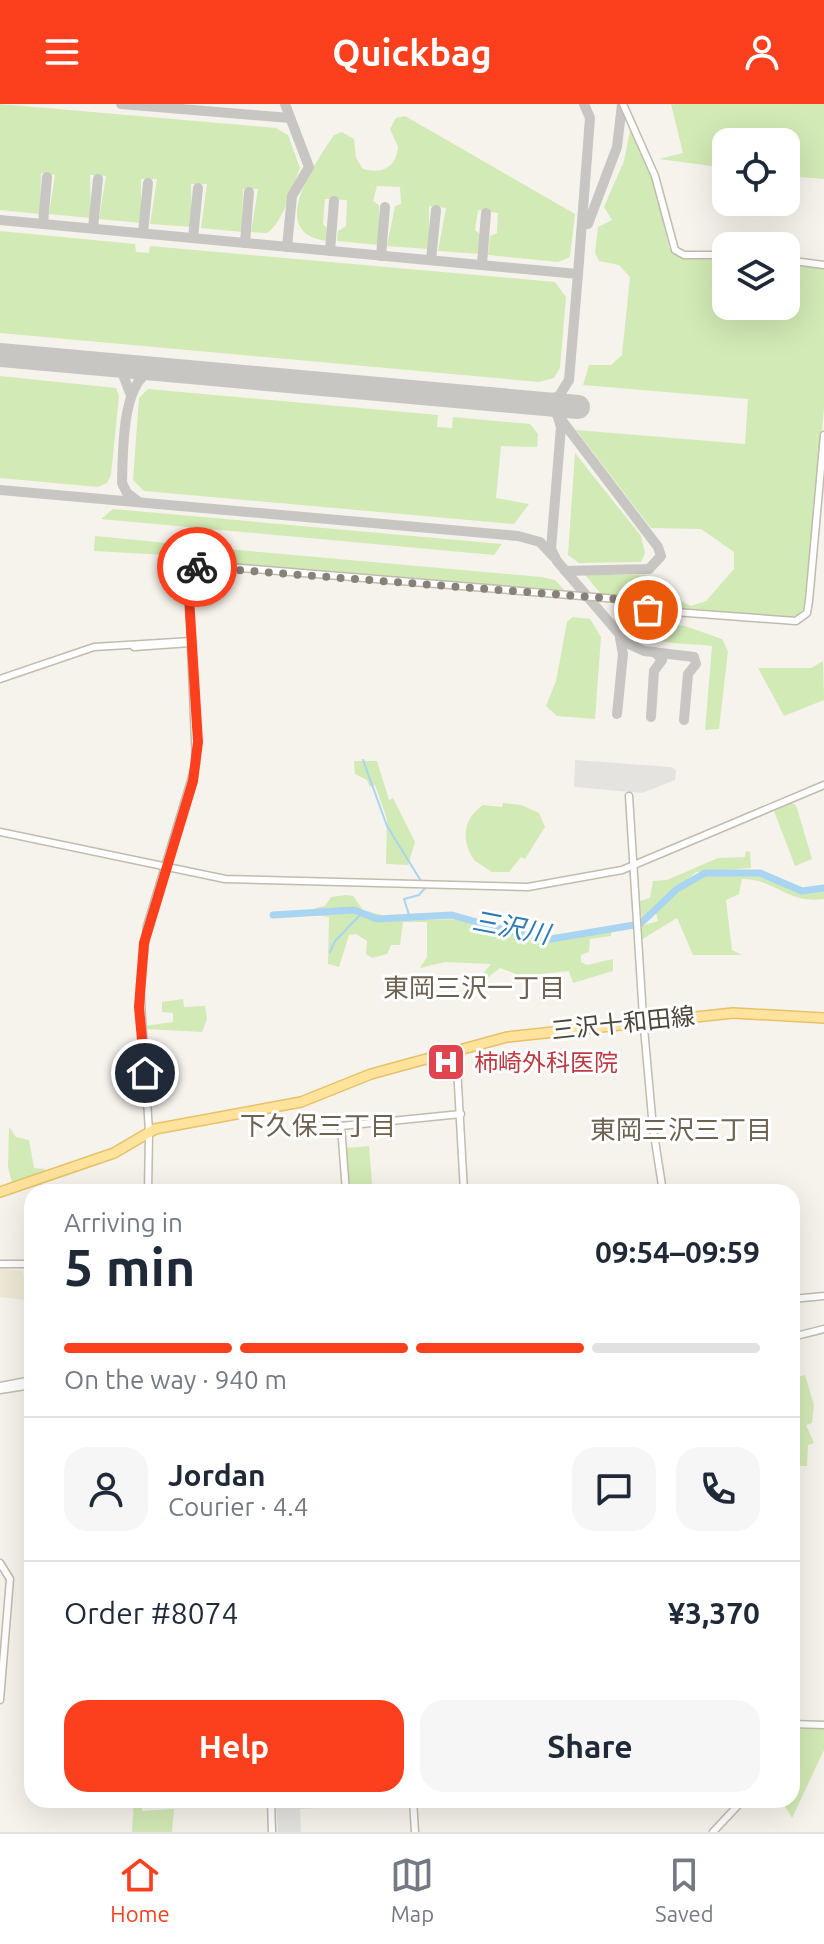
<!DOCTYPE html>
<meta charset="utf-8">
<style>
body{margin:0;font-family:Ubuntu,"Noto Sans JP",sans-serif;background:#f6f6f7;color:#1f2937;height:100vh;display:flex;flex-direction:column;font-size:30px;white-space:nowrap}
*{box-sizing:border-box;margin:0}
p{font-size:26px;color:#747a83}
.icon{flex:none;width:44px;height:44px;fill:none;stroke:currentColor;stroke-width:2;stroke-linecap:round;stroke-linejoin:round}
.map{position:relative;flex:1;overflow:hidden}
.drawer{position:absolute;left:24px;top:1080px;width:776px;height:624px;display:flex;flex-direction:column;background:#fff;border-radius:24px;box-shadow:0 8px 32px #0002}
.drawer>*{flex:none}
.fabs{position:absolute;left:712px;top:24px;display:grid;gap:16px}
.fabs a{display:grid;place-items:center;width:88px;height:88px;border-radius:16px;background:#fff;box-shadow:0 8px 32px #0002;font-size:40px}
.pin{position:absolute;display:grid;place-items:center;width:68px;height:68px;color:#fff;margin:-34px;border:4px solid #fff;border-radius:50%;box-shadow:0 2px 8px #0007}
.courier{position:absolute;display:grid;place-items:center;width:80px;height:80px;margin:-40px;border:6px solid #fc3f1d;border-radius:50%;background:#fff;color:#222;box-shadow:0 2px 10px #0007}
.summary em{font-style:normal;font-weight:700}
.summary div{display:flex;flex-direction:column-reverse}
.summary{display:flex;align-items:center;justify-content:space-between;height:136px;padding:0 40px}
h1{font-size:52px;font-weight:700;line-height:60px}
.bar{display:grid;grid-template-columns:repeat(4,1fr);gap:12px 8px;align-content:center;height:96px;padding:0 40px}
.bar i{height:10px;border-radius:6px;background:#e0e1e3}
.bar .on{background:#fc3f1d}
.bar p{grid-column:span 4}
.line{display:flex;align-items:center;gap:20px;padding:0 40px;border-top:2px solid #e0e1e3}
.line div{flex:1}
.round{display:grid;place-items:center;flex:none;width:84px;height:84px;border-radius:24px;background:#f6f6f7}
.button{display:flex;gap:16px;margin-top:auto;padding:16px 40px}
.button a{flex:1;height:92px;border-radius:24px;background:#fc3f1d;color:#fff;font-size:32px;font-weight:700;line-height:92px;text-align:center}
.button a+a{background:#f6f6f7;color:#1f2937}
header{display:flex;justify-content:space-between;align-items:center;height:104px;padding:0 40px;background:#fc3f1d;color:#fff;font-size:36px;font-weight:700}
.dock{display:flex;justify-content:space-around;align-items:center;height:112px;border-top:2px solid #e0e1e3;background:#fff;font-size:22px;color:#747a83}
.dock a{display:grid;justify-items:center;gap:4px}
.dock .on{color:#fc3f1d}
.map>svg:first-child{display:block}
.education{fill:#efe8d6}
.green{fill:#d2eab5}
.parking{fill:#e5e3e0}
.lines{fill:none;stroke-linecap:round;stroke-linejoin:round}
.stream{stroke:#a9d4f2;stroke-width:2}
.river{stroke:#a9d4f2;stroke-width:7}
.taxiway{stroke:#c8c6c3;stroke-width:10}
.runway{stroke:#c8c6c3;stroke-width:24}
.tertiary-casing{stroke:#c2bbae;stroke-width:9}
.primary-casing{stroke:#e6c16a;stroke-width:12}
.tertiary{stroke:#fff;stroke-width:6}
.primary{stroke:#ffe39c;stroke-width:9}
.done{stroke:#878178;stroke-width:8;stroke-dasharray:0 14.4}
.route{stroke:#fc3f1d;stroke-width:10}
.labels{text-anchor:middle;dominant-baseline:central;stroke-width:6;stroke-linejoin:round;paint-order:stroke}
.street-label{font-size:24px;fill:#4b4439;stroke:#fff}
.health-label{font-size:24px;fill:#be3a42;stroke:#fff;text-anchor:start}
.water-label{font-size:26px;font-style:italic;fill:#2e7ab2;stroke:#fff}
.neighbourhood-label{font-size:26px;fill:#6e6250;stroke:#fff}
</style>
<header><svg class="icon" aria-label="menu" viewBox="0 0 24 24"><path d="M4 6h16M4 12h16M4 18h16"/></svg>Quickbag<svg class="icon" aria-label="person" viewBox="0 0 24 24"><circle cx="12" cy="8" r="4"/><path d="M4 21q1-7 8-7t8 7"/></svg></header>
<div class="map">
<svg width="824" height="1728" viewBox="0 0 824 1728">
<rect width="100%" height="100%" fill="#f6f3ec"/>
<polygon class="education" points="0,1164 23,1167 26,1196 0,1193"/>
<g class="green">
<path d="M 0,0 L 276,24 L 288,31 L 300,64 C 293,83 283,119 267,129 L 251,128 L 258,85 L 243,85 L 242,128 L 201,124 L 207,80 L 191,80 L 192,123 L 150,120 L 157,75 L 141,75 L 141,119 L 99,115 L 106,72 L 90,71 L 91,114 L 49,110 L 55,71 L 41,69 L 40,110 L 0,106 Z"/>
<polygon points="671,0 824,0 824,75 786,72 786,38 726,38 726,64 659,55 683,49"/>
<path d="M 405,12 L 575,110 L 570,153 L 558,158 L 488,151 L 490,132 L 497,129 L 498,109 L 478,106 L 475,126 L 482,132 L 480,150 L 438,147 L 446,104 L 429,102 L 429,145 L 387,142 L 395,102 L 401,100 L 400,83 L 377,82 L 373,97 L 379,101 L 379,141 L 337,137 L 338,127 L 346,122 L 347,96 L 325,95 L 323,120 L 329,126 L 328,137 C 264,130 316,58 334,31 L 342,28 L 354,35 L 356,54 L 363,65 C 382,70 396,64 398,43 L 390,25 L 396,14 Z"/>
<polygon points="631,22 654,76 669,144 685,154 726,153 726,202 786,202 786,159 824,163 824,304 806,501 798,513 676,505 673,502 679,496 691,502 706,497 734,465 734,448 701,425 651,424 576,326 745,340 748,295 583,281 589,261 611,261 622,251 630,173 619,161 599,157 595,149 598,123 612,116 604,103 624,57"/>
<polygon points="0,127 135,140 136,148 149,149 150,142 555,178 566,193 560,264 554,274 539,278 0,229"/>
<polygon points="0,272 116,284 119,292 111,371 107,379 98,383 0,374"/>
<polygon points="148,285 438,311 437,323 452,324 453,313 530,320 538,330 537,343 501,342 496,394 529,400 514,420 144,387 133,376 139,294"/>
<polygon points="575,349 641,432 645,449 641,458 579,459 568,451"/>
<polygon points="113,405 502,440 494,451 101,415"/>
<polygon points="95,432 178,440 182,442 184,452 94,447"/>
<polygon points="193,442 541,473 555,476 567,489 210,459 192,451"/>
<path d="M 585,471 L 646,471 L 659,480 L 649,492 L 657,500 C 638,502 623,492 603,492 Z"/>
<polygon points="573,513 590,515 601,533 595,615 557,612 546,602 556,577 567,518"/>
<path d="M 623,517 L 685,522 L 722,535 L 728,547 L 719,625 L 705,626 L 712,542 C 681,538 645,543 623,517 Z"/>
<polygon points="823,557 824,596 784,612 758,564 811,564"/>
<polygon points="354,657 377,657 389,696 393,694 415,738 408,761 386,760 387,715 375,681 370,683 367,676 355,670"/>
<path d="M 503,699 L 521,701 L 539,709 L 545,723 L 525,755 L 521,753 L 509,768 L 492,768 L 475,757 C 461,738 462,715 483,701 L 502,703 Z"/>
<polygon points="791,699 796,701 812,755 795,762 774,707"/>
<polygon points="746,747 750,748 751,764 696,768 642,816 640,797 650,794 653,777 667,776 718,754 745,753"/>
<path d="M 711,770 L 765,771 L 807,790 L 824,785 L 824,795 C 787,800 776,775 742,775 L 739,790 L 726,796 L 732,846 L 742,851 L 693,851 L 677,814 L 641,836 L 641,822 L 658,817 L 656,809 C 671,793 690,777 711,770 Z"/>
<polygon points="346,791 353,792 363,806 382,811 383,817 461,815 521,834 558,837 611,828 611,832 590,835 589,848 581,851 581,858 587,861 613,855 613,867 573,879 569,867 521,872 500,864 483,877 479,875 491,860 445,858 420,864 427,853 427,818 403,818 400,841 391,841 387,850 372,854 366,850 367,837 356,830 349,831 339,863 328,860 329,813 304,809 314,809 315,804 325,802 331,793"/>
<polygon points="183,895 184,903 205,902 207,915 202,928 146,925 145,922 173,918 173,909 162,908 162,898"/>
<polygon points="9,1023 16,1033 29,1036 34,1064 45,1065 46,1069 12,1079 8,1063"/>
<polygon points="369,1042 372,1080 348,1084 345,1044"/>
<polygon points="805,1271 814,1301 812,1319 806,1321 814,1339 808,1341 807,1362 792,1362 792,1274"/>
<polygon points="792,1624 824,1625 824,1646 792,1714 781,1696 792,1696"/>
<polygon points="134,1696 148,1696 141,1698 142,1707 174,1705 172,1728 132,1728"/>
</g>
<g class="parking">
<polygon points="575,656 671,663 676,666 675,676 642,689 574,683"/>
<polygon points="281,1696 319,1696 319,1704 300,1705 301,1728 278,1728 276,1701"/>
</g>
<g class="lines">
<g class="stream">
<polyline points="363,656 387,722 421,777"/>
<polyline points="410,814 404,795 419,791 425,784"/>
<polyline points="330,848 335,837 363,808"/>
</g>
<polyline class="river" points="273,811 354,806 377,815 452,811 515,829 551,835 640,820 677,785 705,769 760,769 802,787 824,784"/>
<g class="taxiway">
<polyline points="121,0 290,14"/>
<polyline points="285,0 309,63 292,92 287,143"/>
<polyline points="0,116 578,170 569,276 559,292 539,300 557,310 561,323 551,445 557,457 627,539 644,547 694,553 696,560 688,570 684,616"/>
<polyline points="43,120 47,73"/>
<polyline points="588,120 617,43 622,0"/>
<polyline points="93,124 98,75"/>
<polyline points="143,129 148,79"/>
<polyline points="193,134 198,84"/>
<polyline points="245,139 249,88"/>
<polyline points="330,147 334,97"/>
<polyline points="381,152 385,103"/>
<polyline points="431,156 436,106"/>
<polyline points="482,160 486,109"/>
<polyline points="578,170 590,14 584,0"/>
<polyline points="106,261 122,268 130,289"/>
<polyline points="560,314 658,443 661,452 649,465 565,467"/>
<polyline points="0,386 518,432 540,438 553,452"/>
<path d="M 139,398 L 127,389 L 122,379 C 123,349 121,272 156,265"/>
<polyline points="617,610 623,550 620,534"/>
<polyline points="651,613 654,567 662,556 655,548"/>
</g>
<polyline class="runway" points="0,251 578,303"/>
<g class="tertiary-casing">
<g id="tertiary">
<polyline points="623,0 655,72 675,146 684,151 726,151"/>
<polyline points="786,156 824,161"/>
<polyline points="134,543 190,539"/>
<polyline points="193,568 188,473 193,466 205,461 618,495 648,506 796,517 807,509 809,497 824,331"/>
<polyline points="0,575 94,543 192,537"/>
<polyline points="629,692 643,913 653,1024 663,1088"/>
<polyline points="0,728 225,775 528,783 622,766 824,681"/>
<polyline points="456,945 464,1088"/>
<polyline points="148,1088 149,1028 140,882 147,822 196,660 191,541"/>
<polyline points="346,1088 341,1022 461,1010"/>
<polyline points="0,1160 32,1160"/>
<polyline points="792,1195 824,1192"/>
<polyline points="792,1233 824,1225"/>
<polyline points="0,1282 32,1276"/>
<polyline points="0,1286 32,1281"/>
<polyline points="0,1459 10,1475 0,1596"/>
<polyline points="792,1620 824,1621"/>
<polyline points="271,1696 272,1728"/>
<polyline points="413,1696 415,1728"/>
<polyline points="713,1728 743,1696"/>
</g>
</g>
<g class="primary-casing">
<polyline id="primary" points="0,1088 114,1049 155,1025 301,998 371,970 507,933 733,909 824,914"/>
</g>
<use href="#tertiary" class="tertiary"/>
<use href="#primary" class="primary"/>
</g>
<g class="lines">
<polyline class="done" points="197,463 618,495 648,506"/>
<polyline class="route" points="145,969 139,903 144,839 193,677 198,638 188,477 197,463"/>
</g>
<defs>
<g id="hospital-square" transform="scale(2)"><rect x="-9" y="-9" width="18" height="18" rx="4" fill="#e0444e" stroke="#fff"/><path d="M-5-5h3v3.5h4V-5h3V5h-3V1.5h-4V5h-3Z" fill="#fff"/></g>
</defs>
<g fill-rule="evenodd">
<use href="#hospital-square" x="446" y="958"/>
</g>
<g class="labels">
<g class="street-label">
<text transform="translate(623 919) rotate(-6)">三沢十和田線</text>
</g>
<g class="health-label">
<text x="474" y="958">柿崎外科医院</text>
</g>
<g class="water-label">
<text transform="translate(511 823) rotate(11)">三沢川</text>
</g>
<g class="neighbourhood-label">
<text x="474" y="883">東岡三沢一丁目</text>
<text x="318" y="1021">下久保三丁目</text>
<text x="681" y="1025">東岡三沢三丁目</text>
</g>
</g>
</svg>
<div class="fabs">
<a><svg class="icon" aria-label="locate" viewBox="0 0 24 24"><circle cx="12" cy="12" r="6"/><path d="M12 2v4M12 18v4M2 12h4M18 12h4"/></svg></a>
<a><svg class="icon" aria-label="layers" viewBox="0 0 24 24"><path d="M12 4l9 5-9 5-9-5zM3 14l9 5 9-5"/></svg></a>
</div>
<div class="pin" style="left:648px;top:506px;background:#ea580c"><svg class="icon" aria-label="bag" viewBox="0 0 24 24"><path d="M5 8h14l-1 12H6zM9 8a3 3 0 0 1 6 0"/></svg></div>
<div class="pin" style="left:145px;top:969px;background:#1f2937"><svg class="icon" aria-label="home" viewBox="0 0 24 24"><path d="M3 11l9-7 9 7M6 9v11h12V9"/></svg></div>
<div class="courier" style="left:197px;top:463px"><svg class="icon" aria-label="bike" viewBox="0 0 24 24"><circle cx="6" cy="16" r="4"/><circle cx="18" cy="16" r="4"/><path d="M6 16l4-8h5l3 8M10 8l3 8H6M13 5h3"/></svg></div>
<section class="drawer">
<div class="summary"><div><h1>5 min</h1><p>Arriving in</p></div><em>09:54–09:59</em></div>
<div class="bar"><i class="on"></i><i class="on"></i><i class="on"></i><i></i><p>On the way · 940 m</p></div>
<div class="line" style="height:144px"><a class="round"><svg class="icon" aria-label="person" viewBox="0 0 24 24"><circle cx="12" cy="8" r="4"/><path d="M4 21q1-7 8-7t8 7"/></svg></a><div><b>Jordan</b><p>Courier · 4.4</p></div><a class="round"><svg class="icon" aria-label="chat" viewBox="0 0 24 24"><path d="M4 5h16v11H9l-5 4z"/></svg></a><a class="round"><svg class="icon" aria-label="phone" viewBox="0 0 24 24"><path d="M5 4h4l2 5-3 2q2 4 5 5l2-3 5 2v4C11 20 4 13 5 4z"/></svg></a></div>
<div class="line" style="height:104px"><div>Order #8074</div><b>¥3,370</b></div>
<div class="button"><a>Help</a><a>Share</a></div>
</section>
</div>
<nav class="dock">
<a class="on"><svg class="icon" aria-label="home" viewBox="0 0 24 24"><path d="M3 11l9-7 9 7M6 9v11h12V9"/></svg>Home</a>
<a><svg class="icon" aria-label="map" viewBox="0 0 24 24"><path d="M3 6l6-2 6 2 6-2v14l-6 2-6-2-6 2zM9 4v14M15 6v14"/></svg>Map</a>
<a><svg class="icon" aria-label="saved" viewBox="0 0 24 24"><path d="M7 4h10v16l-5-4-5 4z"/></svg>Saved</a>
</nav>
